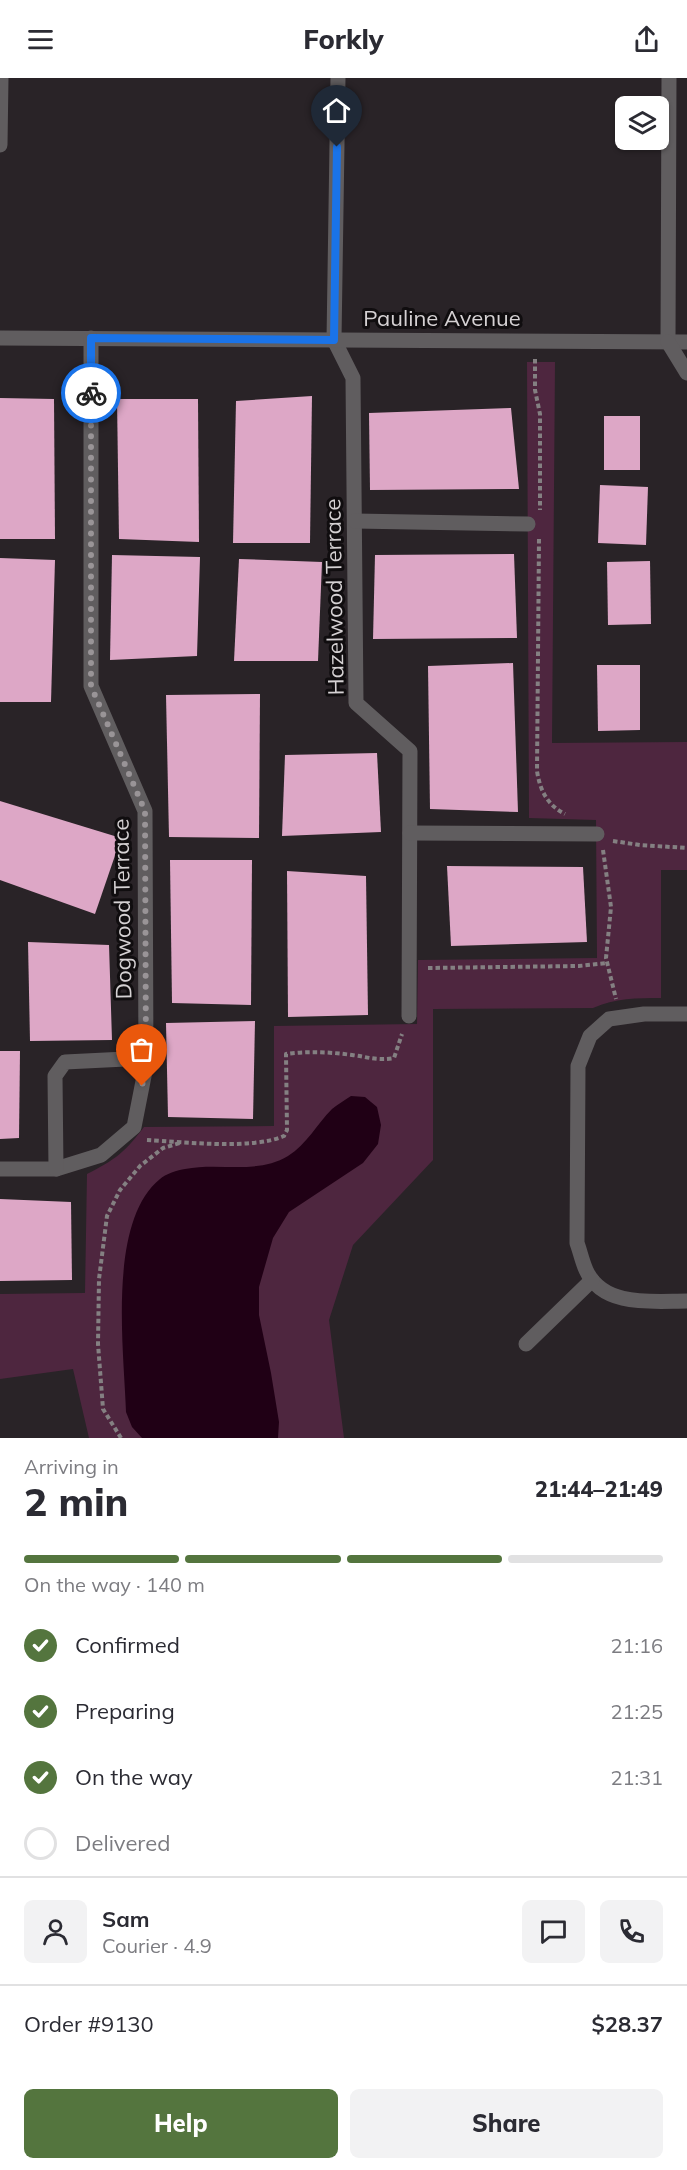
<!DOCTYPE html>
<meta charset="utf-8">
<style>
body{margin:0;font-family:Mulish,sans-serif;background:#f2f2f3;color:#2b2b33;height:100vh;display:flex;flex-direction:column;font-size:22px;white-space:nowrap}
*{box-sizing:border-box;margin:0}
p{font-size:20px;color:#7c7c81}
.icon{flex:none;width:33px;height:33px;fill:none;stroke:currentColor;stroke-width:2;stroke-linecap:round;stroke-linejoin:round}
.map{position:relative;height:1360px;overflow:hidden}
.details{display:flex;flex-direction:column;background:#fff;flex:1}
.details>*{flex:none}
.tools{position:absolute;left:615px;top:18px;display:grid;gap:12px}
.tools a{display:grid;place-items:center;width:54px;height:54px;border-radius:9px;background:#fff;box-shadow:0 2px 4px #0004;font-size:30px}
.pin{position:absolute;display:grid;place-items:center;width:51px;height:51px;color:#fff;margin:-62px -26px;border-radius:50% 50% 50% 0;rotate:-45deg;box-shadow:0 0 6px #0007}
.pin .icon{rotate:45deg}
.courier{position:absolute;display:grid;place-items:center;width:60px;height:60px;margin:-30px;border:4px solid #1a73e8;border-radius:50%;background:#fff;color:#222;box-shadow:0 2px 8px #0007}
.summary em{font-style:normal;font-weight:800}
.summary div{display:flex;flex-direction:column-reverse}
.summary{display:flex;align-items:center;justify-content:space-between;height:102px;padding:0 24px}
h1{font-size:39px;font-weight:800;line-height:45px}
.bar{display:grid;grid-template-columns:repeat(4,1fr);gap:9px 6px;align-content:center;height:72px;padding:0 24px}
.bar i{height:8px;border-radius:4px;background:#e1e1e2}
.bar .selected{background:#54753e}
.bar p{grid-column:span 4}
.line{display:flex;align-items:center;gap:15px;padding:0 24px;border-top:2px solid #e1e1e2}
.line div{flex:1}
.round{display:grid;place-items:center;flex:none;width:63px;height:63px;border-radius:9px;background:#f2f2f3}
ol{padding:0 24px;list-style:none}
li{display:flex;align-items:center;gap:18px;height:66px}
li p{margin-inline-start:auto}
li .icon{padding:6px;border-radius:50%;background:#54753e;color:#fff;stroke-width:4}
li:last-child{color:#7c7c81}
li i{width:33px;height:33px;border:3px solid #e1e1e2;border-radius:50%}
.action{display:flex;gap:12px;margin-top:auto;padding:12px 24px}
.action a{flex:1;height:69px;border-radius:9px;background:#54753e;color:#fff;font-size:24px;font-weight:800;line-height:69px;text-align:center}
.action a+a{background:#f2f2f3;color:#2b2b33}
header{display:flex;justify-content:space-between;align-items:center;height:78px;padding:0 24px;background:#fff;font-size:27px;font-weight:800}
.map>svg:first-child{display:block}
.green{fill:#4e263f}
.water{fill:#200015}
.building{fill:#dda7c6}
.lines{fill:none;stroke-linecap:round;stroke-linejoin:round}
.path{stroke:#848082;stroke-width:4;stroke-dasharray:4.5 3;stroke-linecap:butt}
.minor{stroke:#605d5f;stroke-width:15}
.done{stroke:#999497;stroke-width:6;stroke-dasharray:0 10.8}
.route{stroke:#1a73e8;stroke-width:8}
.labels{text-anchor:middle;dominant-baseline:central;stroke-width:6;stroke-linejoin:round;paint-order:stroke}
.street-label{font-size:22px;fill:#d5d1d3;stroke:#100d0f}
</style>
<header><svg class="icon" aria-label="menu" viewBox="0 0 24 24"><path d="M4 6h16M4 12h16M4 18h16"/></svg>Forkly<svg class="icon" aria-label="share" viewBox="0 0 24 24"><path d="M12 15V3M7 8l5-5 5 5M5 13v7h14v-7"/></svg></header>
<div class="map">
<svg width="687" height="1360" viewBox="0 0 687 1360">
<rect width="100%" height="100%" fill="#292327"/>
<path class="green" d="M 527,284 L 555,284 L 552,665 L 687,664 L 687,792 L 661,792 L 661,920 C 637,920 615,920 593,930 L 433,931 L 433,1082 L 353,1167 L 329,1242 L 344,1360 L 89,1360 L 73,1291 L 0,1301 L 0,1216 L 85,1215 L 87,1096 C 115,1082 125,1074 144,1049 L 274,1048 L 274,948 L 417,946 L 418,882 L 597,880 L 596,742 L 529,740 Z"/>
<path class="water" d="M 351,1018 L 365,1019 L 377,1029 L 381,1047 L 378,1066 L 363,1085 L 289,1134 L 273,1160 L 259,1209 L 259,1237 L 271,1295 L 279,1344 L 278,1360 L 142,1360 L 132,1349 L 126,1334 C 124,1272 107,1144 160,1101 C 165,1096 178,1092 185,1091 C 219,1084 257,1097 288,1078 C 307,1066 317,1046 332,1031 C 338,1026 345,1022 351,1018 Z"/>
<g class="building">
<polygon points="312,318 310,465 233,465 236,323"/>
<polygon points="0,320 54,321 55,461 0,461"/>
<polygon points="117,321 198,321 199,464 119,461"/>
<polygon points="511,330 519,411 370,412 369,335"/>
<rect x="604" y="338" width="36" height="54"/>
<polygon points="600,407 648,409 646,467 598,465"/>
<polygon points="514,476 517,560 373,561 375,477"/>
<polygon points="112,477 200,479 197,578 110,582"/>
<polygon points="0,480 55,482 51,624 0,624"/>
<polygon points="239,481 322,484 318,583 234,583"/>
<polygon points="650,483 651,546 608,547 607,484"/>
<polygon points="513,585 518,734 430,731 428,588"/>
<polygon points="597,587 640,587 640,652 598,653"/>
<polygon points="260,616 259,760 169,759 166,617"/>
<polygon points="377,675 381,754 282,758 285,677"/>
<polygon points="0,723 121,760 95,836 0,802"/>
<polygon points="170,782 252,782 251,927 172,925"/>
<polygon points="447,788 583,789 587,864 451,868"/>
<polygon points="287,793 366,798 368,937 288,939"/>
<polygon points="28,864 109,867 112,962 30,963"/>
<polygon points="255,943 253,1041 168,1039 166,945"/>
<polygon points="0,973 20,973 19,1060 0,1061"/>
<polygon points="0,1121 71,1124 72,1202 0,1203"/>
</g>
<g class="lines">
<g class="path">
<polyline points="535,281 535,312 540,336 540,432"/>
<path d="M 539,461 L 537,693 C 540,712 547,727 565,736"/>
<polyline points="613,763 640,767 687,770"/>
<polyline points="603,772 611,829 606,880 616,921"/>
<polyline points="428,890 579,888 607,885"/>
<path d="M 147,1062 C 183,1064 253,1072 284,1058 L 287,1052 L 286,976 C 308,973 330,974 352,977 C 368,979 377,983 394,980 L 402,956"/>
<polyline points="121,1360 103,1331 98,1266 99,1201 107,1138 120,1112 140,1088 163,1070 180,1065"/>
</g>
<g class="minor">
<polyline points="338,0 334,262 353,300 356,625 410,673 409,938"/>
<polyline points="0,67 1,0"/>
<polyline points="0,260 687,264"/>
<polyline points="668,264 669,0"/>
<polyline points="668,264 687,295"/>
<polyline points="355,443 528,446"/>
<polyline points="410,755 597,756"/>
<path d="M 687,936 L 644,936 L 609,941 L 590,958 L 578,988 L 577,1165 C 580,1173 582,1183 586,1192 C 603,1230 653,1223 687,1223"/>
<polyline points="0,1091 56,1091 101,1077 134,1049 146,988 145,733 91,608 91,260"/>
<polyline points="56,1091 55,998 65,984 146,980"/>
<polyline points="526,1266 592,1202"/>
</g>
</g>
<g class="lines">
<polyline class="done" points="91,315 91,608 145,733 146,988 142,1008"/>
<polyline class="route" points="91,315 91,260 334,262 337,69"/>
</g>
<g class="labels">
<g class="street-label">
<text x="442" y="240">Pauline Avenue</text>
<text transform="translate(334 519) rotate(-91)">Hazelwood Terrace</text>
<text transform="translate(122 831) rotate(-91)">Dogwood Terrace</text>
</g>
</g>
</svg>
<div class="tools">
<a><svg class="icon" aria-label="layers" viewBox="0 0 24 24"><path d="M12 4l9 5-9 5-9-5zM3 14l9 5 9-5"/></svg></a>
</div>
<div class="pin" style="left:142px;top:1008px;background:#ea580c"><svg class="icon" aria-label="bag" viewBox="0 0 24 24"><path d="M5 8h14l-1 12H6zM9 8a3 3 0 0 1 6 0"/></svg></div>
<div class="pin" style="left:337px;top:69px;background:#1f2937"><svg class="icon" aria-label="home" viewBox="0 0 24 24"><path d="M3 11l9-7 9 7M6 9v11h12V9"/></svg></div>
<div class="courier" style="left:91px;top:315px"><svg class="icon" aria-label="bike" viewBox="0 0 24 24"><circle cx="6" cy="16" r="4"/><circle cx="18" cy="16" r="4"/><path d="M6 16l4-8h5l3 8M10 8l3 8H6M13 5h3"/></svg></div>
</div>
<section class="details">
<div class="summary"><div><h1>2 min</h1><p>Arriving in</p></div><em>21:44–21:49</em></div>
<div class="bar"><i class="selected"></i><i class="selected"></i><i class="selected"></i><i></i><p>On the way · 140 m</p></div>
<ol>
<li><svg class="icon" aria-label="check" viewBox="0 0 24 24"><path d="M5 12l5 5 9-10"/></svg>Confirmed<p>21:16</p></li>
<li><svg class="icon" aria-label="check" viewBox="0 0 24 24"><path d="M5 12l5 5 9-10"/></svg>Preparing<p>21:25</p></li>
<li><svg class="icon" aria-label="check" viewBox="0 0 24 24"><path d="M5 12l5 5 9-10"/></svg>On the way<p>21:31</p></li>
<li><i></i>Delivered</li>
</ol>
<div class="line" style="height:108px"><a class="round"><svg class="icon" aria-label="person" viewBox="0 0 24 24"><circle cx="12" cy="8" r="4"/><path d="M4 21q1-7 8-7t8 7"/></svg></a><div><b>Sam</b><p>Courier · 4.9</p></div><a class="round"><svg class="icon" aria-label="chat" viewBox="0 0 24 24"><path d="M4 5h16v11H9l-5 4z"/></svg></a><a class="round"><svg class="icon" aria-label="phone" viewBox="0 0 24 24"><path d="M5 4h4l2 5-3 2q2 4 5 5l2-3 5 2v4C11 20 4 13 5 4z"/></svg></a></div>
<div class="line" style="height:78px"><div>Order #9130</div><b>$28.37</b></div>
<div class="action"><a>Help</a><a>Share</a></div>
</section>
